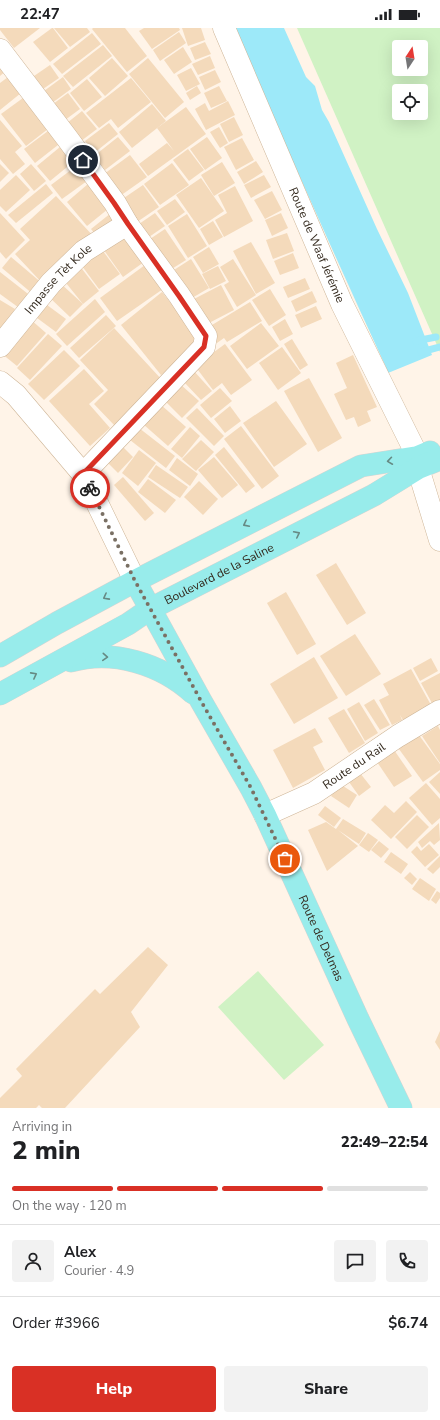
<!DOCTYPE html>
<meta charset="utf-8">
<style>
body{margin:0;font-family:"Nunito Sans",sans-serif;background:#f2f2f2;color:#202124;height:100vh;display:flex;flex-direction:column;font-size:15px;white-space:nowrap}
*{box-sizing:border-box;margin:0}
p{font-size:13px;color:#757577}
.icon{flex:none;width:22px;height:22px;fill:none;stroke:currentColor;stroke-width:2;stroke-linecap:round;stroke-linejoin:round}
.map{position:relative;height:1080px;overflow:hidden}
.side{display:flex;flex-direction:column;background:#fff;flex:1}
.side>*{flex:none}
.needle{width:26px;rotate:12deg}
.tools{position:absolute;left:392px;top:12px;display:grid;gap:8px}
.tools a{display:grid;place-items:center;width:36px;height:36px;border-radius:4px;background:#fff;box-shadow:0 4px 16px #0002;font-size:20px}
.pin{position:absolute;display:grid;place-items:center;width:34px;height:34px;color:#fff;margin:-17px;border:2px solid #fff;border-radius:50%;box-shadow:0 1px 4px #0007}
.courier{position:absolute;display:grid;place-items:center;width:40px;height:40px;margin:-20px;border:3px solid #d93025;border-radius:50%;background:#fff;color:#222;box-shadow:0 1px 5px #0007}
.overview em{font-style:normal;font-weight:800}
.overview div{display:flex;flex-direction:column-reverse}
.overview{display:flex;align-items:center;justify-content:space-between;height:68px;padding:0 12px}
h1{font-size:26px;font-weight:800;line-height:30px}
.bar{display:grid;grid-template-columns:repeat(4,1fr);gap:6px 4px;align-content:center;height:48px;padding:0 12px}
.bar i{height:5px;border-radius:3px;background:#e0e0e0}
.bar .active{background:#d93025}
.bar p{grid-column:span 4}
.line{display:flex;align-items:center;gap:10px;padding:0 12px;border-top:1px solid #e0e0e0}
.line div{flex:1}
.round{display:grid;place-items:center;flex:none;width:42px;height:42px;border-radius:4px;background:#f2f2f2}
.cta{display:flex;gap:8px;margin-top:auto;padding:8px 12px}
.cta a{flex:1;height:46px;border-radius:4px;background:#d93025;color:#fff;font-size:16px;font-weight:800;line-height:46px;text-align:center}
.cta a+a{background:#f2f2f2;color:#202124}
.status{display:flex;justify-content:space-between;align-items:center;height:28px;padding:0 20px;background:#fff;direction:ltr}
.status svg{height:11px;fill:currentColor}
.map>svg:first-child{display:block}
.green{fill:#d0f2c4;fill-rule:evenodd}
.water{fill:#9de9f9}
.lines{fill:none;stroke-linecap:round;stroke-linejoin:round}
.stream{stroke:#9de9f9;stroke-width:7}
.building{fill:#f4dabb}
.minor-casing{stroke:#ceb597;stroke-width:23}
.major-casing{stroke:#d6d4d2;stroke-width:23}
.minor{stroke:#fff;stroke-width:22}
.major{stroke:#98eceb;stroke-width:22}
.oneway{stroke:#668a84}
.done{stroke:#7a7064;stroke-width:4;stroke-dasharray:0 7.2}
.route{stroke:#d93025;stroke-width:5}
.labels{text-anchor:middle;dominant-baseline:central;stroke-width:3.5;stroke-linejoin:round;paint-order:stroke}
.street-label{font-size:12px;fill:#33291d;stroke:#fff4e8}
</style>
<div class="status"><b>22:47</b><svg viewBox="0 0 49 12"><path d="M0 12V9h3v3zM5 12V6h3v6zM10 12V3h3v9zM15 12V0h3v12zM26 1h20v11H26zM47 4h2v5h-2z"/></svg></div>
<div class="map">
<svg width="440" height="1080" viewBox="0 0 440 1080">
<rect width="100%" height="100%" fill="#fff4e8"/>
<g class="green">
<path d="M 297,0 L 440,0 L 440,324 ZM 399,19 L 421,19 L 421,41 L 399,41 ZM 399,63 L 421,63 L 421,85 L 399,85 Z"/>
<polygon points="258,943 324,1017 284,1052 218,979"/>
</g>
<path class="water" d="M 233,0 L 284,0 L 306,49 L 315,58 L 322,82 L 329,94 L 377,201 L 408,265 L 432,327 L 388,345 L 385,337 C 333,225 284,112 233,0 Z"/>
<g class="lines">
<g class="stream">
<polyline points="416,313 436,309"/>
<polyline points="421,324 440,319"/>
</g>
</g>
<g class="building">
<polygon points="0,0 40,0 14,20 0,2"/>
<polygon points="52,0 53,0 68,20 50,34 33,14"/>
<polygon points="54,0 87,0 90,4 70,19"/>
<polygon points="93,0 125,0 147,28 127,44 92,1"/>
<polygon points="144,0 179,0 180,2 152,21 139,3"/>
<polygon points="182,0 201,0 205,12 188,18"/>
<polygon points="179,4 186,15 160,33 153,22"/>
<polygon points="92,5 101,16 62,46 53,36"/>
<polygon points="205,14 211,26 195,32 190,20"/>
<polygon points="103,17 112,28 73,59 63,48"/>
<polygon points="183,19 192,34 174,46 164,32"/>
<polygon points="210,28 215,40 198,47 192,36"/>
<polygon points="112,30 128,48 105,68 89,50"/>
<polygon points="148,30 184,74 165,90 129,46"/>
<polygon points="0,33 8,41 0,48"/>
<polygon points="50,37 59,50 43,61 34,48"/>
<polygon points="191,40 200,56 186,63 177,47"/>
<polygon points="215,42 221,54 205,62 199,49"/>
<polygon points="8,49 21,65 0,82 0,55"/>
<polygon points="63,49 71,61 52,75 44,63"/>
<polygon points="131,50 151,74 118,100 111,91 99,100 86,85"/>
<polygon points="87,51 102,69 84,83 70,65"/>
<polygon points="197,58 201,65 190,72 186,65"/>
<polygon points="219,58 227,73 211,80 204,65"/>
<polygon points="68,65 80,81 65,92 53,76"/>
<polygon points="23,70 48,101 26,118 1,86"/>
<polygon points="228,73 235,87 206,102 195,81 205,75 209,83"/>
<polygon points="152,76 166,93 132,120 119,104"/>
<polygon points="186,79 206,106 148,148 139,136 167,115 174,123 157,100"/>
<polygon points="82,83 97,101 81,113 67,95"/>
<polygon points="234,89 243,107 229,114 220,96"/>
<polygon points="0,92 22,118 15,124 25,136 13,146 0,131"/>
<polygon points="109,95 118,106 94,125 85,113"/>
<polygon points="219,99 228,115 220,120 210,104"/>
<polygon points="48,103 58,117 35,135 24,121"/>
<polygon points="118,109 130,123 105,142 94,128"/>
<polygon points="207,109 222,130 205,142 190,121"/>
<polygon points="242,110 254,132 236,142 224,119"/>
<polygon points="60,119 72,135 50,153 37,138"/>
<polygon points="188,121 204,142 189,153 173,132"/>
<polygon points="130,127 147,149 120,168 104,146"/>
<polygon points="256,133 263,144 244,156 237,144"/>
<polygon points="222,134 235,155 214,168 201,147"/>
<polygon points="172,135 189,157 160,177 144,156"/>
<polygon points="0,136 9,145 0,154"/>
<polygon points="31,136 46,153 34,163 20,146"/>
<polygon points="75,139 87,153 62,171 51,157"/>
<polygon points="16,147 30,162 6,184 0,178 0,162"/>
<polygon points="264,147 271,159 251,170 244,157"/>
<polygon points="201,150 224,183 199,200 176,167"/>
<polygon points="46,156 53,165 16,195 8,187"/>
<polygon points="88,156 108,181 87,198 67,174"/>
<polygon points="143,157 159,179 137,194 121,172"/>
<polygon points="235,158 253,193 224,209 215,192 227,185 218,167"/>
<polygon points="272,163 282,182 265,191 254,172"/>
<polygon points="56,168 95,210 44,257 15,226 30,212 20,201"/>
<polygon points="175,171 185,184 167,197 157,183"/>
<polygon points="0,185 25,212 6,231 0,224"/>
<polygon points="111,185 119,194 99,211 91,201"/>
<polygon points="155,185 165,198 149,209 139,196"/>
<polygon points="281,185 288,200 272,208 265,192"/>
<polygon points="187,186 207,218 188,230 168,198"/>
<polygon points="213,193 223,209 209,217 200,201"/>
<polygon points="165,201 186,232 170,242 150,211"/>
<polygon points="122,204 144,234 123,249 101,218"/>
<polygon points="287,205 294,223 273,231 266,212"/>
<polygon points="251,214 275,255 256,266 233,223"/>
<polygon points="100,219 120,246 99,261 79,234"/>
<polygon points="209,219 219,236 203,245 193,229"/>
<polygon points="293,225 299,240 280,247 274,233"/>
<polygon points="11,229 43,256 34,267 2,240"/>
<polygon points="191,231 209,260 192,270 174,242"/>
<polygon points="233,231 256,267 237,279 224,257 229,254 220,239"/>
<polygon points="79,237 99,263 83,276 62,250"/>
<polygon points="145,237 163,261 117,293 100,270"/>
<polygon points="218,238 226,253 210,261 202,246"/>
<polygon points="0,244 32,269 22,282 0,266"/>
<polygon points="305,250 310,261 288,270 283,259"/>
<polygon points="59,254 83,276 70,289 47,267"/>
<polygon points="221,257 234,282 207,296 194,271"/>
<polygon points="270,261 286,287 269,298 252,272"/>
<polygon points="312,263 317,274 296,284 291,273"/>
<polygon points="162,264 202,314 161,347 121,297"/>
<polygon points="95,271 105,284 67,318 56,306"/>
<polygon points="0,272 15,281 0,305"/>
<polygon points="43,274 66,291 56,304 33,287"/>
<polygon points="250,274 262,293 227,314 224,310 217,315 207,300"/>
<polygon points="316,278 322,291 301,300 295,287"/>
<polygon points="106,287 116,298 79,330 70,320"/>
<polygon points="30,291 46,305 17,338 1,325"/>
<polygon points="285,291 293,306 280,313 272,299"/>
<polygon points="261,295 279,318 247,341 230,318"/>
<polygon points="114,300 163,353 115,398 94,376 108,362 80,332"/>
<polygon points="48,306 62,318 30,352 17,340"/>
<polygon points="292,311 308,337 300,342 284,316"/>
<polygon points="225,316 252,352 231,367 222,355 213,362 195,338"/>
<polygon points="282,319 301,345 278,362 259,335"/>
<polygon points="64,322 80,338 44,372 28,356"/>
<polygon points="353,327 377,379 367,383 371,393 358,399 354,389 346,392 334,366 347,360 336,335"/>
<polygon points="84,341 104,363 89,376 110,400 90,418 49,373"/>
<polygon points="193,342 212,363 201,372 183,353"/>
<polygon points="309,350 342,410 318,424 284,363"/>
<polygon points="180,356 199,373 182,390 164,372"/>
<polygon points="220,360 232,373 211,390 200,377"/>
<polygon points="276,373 307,416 274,439 243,395"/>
<polygon points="160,376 186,399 168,418 143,396"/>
<polygon points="230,378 241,393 225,405 214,391"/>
<polygon points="197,380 224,408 214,418 186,390"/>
<polygon points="241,398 279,448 262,461 224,411"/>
<polygon points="190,399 200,408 182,430 171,421"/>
<polygon points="139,400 175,428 166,440 130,412"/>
<polygon points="201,412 214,424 196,443 182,431"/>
<polygon points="120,416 133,429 118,445 105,432"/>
<polygon points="224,419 255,458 246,465 215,427"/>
<polygon points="139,422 156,435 138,458 122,445"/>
<polygon points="214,429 238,457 222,470 198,442"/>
<polygon points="177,430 198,446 190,458 169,442"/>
<polygon points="156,437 188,459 180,470 148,449"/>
<polygon points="123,449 154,485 145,493 114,457"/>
<polygon points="148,451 176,472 165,485 138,464"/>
<polygon points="199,453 218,471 203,487 184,469"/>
<polygon points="336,535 366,585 347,597 316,547"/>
<polygon points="286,564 316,616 297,627 267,575"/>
<polygon points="355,606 381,646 346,668 320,628"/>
<polygon points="314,629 338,670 294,696 270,656"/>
<polygon points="431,630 438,643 420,653 413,640"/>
<polygon points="411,641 431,677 403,692 400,687 402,692 392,697 379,672 389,667 383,656"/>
<polygon points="440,645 440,674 433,677 421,655"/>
<polygon points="374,671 390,697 380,702 364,677"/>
<polygon points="359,674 378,705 365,713 347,681"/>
<polygon points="344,681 365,715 349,725 328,690"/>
<polygon points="438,698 440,702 440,735 422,708"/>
<polygon points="315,700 323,714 313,719 325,742 293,760 273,722"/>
<polygon points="416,703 440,736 440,742 423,754 396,717"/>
<polygon points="392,719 412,748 394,759 375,731"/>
<polygon points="440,744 440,766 429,754"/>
<polygon points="360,745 371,759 359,768 349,754"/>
<polygon points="426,755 440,771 440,790 432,797 409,770"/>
<polygon points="340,756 357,767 349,780 331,768"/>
<polygon points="406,773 417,784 391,811 371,792 385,777 394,785"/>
<polygon points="325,778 341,790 334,799 318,787"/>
<polygon points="417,787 429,799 407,821 395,809"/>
<polygon points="343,791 366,805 359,816 338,802 358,818 327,843 308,802 326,794 336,801"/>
<polygon points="439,795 440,812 434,817 430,813 422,820 418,814"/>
<polygon points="368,805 378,812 369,824 359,817"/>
<polygon points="379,813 389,821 381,830 371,822"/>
<polygon points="429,816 439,827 425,839 411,824 417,818 421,823"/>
<polygon points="391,824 408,836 401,846 384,834"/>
<polygon points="440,828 440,839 433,846 427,841"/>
<polygon points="410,844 417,851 412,857 404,850"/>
<polygon points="420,850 436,861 429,873 412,861"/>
<polygon points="437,863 440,865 440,870 436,876 431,872"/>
<polygon points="148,919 168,937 131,984 140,999 65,1080 42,1080 39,1077 36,1080 0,1080 0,1070 22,1048 16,1041 95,961 100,966"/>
<polygon points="440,1003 440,1022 435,1014"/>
</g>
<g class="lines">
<g class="minor-casing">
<g id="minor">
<path id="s1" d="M 224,0 L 342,276 L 418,429 L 418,440 L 440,512"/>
<polyline points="0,22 67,110 115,175 127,196 179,267 206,308 204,319 83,446"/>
<path id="s2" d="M 0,318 L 51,255 L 84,223 L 127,196"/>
<polyline points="0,354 16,367 83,446 135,553"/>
<path id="s3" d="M 265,787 L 314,765 L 398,708 L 440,683"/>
</g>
</g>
<g class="major-casing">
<g id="major">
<path id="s4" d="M 135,553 L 201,673 L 251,760 L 265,787 L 358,991 L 401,1080"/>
<polyline points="0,628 57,595 135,553 361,438 418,429 430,424"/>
<path d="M 71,633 C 113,621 161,636 193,665"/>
<path id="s5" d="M 0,666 L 128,596 L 150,581 L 374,467 L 418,440 L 440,431"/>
</g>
</g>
<use href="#minor" class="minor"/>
<use href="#major" class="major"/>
</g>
<defs><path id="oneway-chevron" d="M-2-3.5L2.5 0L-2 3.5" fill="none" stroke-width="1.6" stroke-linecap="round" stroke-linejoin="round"/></defs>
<g class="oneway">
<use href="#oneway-chevron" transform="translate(390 433) rotate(172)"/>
<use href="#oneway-chevron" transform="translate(246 496) rotate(153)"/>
<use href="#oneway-chevron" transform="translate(297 506) rotate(-27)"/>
<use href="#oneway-chevron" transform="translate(106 569) rotate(152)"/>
<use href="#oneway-chevron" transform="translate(105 629) rotate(4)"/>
<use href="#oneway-chevron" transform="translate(34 647) rotate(-28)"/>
</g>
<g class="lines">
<polyline class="done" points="90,460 135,553 201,673 251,760 285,831"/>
<polyline class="route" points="83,132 114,175 128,196 179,268 206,308 204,319 83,446 90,460"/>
</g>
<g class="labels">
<g class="street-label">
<text stroke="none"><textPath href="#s1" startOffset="236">Route de Waaf Jérémie</textPath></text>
<text stroke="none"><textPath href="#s2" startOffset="89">Impasse Tèt Kole</textPath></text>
<text stroke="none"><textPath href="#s5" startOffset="250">Boulevard de la Saline</textPath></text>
<text stroke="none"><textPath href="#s3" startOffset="102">Route du Rail</textPath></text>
<text stroke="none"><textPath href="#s4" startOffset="403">Route de Delmas</textPath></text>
</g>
</g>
</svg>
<div class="tools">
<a><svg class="needle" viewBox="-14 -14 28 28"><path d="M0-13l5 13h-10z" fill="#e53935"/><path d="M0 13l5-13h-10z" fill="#757577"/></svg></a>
<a><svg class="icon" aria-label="locate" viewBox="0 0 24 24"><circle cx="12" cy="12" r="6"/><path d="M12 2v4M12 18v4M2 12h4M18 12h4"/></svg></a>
</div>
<div class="pin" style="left:285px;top:831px;background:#ea580c"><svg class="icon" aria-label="bag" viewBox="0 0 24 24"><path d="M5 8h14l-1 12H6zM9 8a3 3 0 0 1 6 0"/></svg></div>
<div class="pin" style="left:83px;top:132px;background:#1f2937"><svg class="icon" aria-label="home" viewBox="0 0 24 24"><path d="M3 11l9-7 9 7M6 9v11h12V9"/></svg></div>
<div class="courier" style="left:90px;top:460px"><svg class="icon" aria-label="bike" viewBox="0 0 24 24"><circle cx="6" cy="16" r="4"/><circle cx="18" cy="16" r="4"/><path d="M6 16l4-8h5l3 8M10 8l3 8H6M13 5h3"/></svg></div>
</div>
<section class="side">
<div class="overview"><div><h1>2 min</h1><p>Arriving in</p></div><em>22:49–22:54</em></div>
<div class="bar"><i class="active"></i><i class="active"></i><i class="active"></i><i></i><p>On the way · 120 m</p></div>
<div class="line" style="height:72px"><a class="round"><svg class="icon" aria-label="person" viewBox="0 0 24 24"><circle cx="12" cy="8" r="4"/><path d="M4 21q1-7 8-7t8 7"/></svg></a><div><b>Alex</b><p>Courier · 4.9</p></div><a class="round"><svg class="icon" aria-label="chat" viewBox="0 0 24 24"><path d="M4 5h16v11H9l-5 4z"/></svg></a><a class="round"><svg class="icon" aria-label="phone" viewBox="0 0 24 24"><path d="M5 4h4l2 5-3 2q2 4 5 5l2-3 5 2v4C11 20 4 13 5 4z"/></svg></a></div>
<div class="line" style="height:52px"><div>Order #3966</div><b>$6.74</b></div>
<div class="cta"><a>Help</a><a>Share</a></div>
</section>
